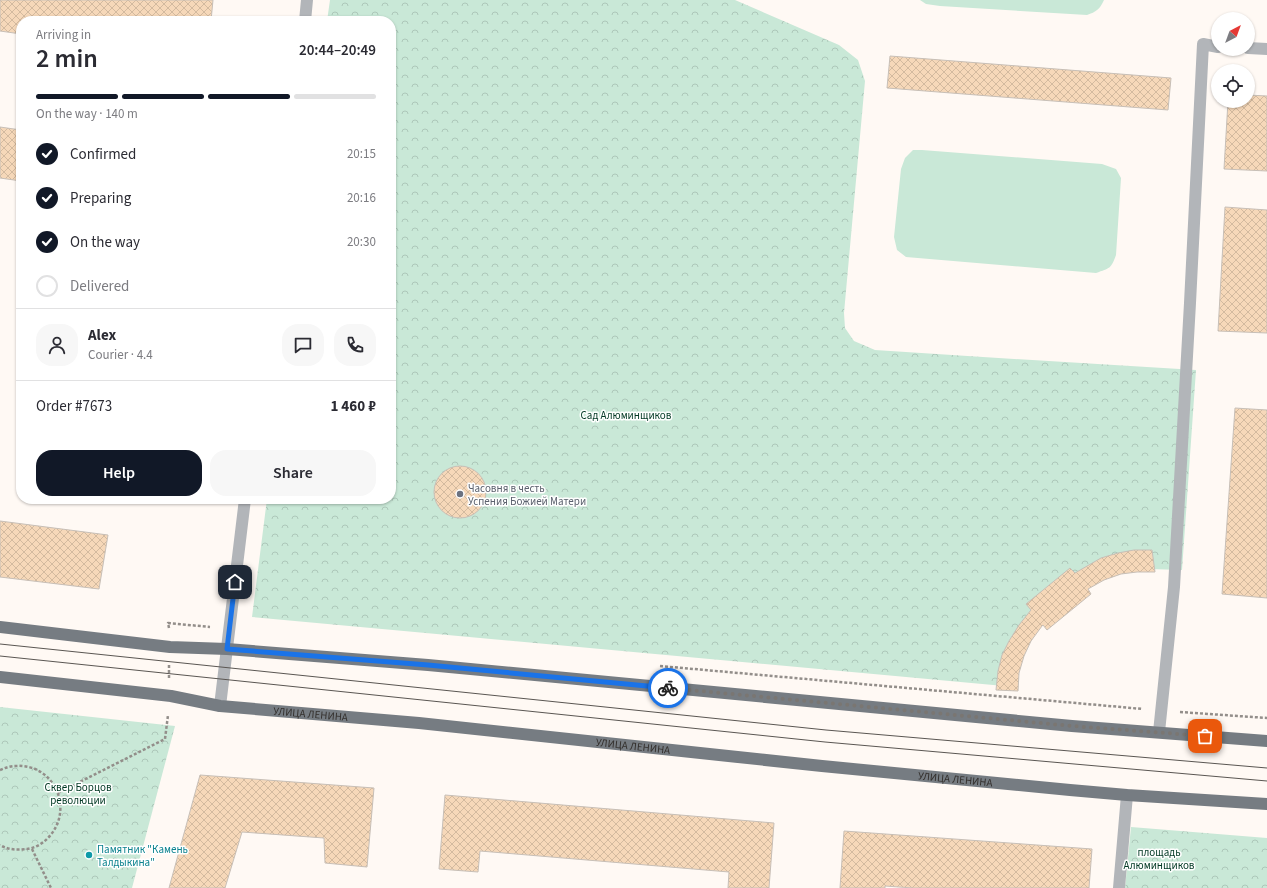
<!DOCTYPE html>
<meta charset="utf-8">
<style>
body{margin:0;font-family:"Source Sans 3",sans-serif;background:#f7f7f7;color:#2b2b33;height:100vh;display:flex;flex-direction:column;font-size:15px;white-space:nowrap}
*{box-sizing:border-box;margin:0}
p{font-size:13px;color:#7c7c81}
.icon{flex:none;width:22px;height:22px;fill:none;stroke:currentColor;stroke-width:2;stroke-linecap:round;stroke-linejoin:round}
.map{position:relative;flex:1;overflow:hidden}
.panel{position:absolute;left:16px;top:16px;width:380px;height:488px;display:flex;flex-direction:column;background:#fff;border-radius:16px;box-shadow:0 1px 3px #0004}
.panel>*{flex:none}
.needle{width:26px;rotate:41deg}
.tools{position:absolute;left:1211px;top:12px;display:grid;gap:8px}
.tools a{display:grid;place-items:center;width:44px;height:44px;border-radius:50%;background:#fff;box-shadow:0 1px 3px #0004;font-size:20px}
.pin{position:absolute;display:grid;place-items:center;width:34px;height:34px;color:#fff;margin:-17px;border-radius:8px;box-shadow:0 2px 6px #0006}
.courier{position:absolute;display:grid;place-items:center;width:40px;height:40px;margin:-20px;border:3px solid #1a73e8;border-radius:50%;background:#fff;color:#222;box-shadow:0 1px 5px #0007}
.head em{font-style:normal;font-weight:600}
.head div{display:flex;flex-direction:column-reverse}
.head{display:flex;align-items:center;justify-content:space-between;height:68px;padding:0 20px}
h1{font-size:26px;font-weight:600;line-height:30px}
.bar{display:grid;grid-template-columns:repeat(4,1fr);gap:6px 4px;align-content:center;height:48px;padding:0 20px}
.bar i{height:5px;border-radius:3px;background:#e1e1e2}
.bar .selected{background:#111827}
.bar p{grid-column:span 4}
.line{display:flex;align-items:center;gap:10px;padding:0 20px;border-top:1px solid #e1e1e2}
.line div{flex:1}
.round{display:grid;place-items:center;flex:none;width:42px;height:42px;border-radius:16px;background:#f7f7f7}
ol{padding:0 20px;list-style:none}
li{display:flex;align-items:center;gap:12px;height:44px}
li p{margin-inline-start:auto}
li .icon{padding:4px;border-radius:50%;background:#111827;color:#fff;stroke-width:4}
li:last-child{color:#7c7c81}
li i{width:22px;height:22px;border:2px solid #e1e1e2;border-radius:50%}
.cta{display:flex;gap:8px;margin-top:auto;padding:8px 20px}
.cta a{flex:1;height:46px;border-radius:16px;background:#111827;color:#fff;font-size:16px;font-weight:600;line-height:46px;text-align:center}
.cta a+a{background:#f7f7f7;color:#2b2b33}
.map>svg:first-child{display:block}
.green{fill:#c9e8d7}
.park{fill:url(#park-crowns)}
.building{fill:url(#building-cross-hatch);stroke:#c7bfb7}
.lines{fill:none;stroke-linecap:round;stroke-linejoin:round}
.path{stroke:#938e8a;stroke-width:2.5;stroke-dasharray:3 2;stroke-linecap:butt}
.minor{stroke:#b2b5b9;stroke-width:12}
.major{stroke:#767c82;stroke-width:12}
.tram{stroke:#5a5652;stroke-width:1}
.done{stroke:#7a7672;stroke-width:4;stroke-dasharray:0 7.2}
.route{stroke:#1a73e8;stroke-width:5}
.worship-dot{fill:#6b7280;stroke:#fff;stroke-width:1.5}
.culture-dot{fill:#0f9aa8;stroke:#fff;stroke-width:1.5}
.labels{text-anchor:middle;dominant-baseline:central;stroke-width:3;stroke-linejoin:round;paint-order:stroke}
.park-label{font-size:11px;fill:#013823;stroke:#fff}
.worship-label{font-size:11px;fill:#5b616d;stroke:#fff;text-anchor:start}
.street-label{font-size:11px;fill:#332f2c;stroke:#fff}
.culture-label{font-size:11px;fill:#0d838f;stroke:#fff;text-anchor:start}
</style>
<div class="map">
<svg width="1267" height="888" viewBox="0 0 1267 888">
<defs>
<pattern id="park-crowns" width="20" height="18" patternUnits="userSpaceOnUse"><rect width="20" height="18" fill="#c9e8d7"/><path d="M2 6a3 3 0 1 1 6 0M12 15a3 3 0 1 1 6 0" fill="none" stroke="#adc7b9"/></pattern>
<pattern id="building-cross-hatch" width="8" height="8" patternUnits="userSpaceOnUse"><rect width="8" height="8" fill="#f6d8b9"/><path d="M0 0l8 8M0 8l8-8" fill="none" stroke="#d3ba9f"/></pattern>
</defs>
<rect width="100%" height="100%" fill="#fff9f4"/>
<g class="green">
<path d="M 920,0 L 1104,0 C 1100,9 1096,12 1087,15 L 940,6 L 926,4 Z"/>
<path d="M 913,150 L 922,150 L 1102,164 L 1116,169 L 1121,178 L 1116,255 C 1111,269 1110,268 1096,273 L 906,257 L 897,250 L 894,237 L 901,169 L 905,158 Z"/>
</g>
<g class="park">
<polygon points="330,0 735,0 839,45 858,60 865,81 844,313 845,328 854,341 875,350 983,357 1196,370 1182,570 1116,568 1037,615 1004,686 252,617 267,499 391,499 391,21 327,21"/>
<polygon points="0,707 175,726 132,888 0,888"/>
<polygon points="1131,827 1267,838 1267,888 1125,888"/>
</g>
<g class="building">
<polygon points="0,0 213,0 211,21 21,21 21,34 0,31"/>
<polygon points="890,56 1171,78 1168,110 887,88"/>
<polygon points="1248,95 1267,96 1267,171 1224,169 1228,101 1248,101"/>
<polygon points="0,127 21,130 21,181 0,178"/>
<polygon points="1225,207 1267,210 1267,333 1218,331"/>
<polygon points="1235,408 1267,410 1267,598 1222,594"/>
<circle cx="460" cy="492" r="26"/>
<polygon points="0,521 108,535 99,589 0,577"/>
<polygon points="1134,550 1152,550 1155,572 1137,572 1121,574 1104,580 1088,589 1091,594 1047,630 1043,625 1042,626 1031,641 1024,656 1019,673 1018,691 996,690 998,671 1002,655 1009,641 1019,625 1031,610 1026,604 1070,568 1075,573 1101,558 1118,553"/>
<polygon points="200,775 374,788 367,867 325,863 324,838 242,832 225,888 169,888"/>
<polygon points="445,795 774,823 769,888 728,888 729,872 480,851 478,872 439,869"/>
<polygon points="844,831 1092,849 1089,888 913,888 885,886 885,888 840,888"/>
</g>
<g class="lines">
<g class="path">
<polyline points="169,628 168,623 210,627"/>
<polyline points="660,666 1143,709"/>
<polyline points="169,678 169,665"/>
<polyline points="1180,712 1267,718"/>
<path d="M 0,770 C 5,768 10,766 15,766 C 55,763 75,810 48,838 C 42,844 35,848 27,849 C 17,850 8,850 0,845"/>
<polyline points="58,793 165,739 168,715"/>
<polyline points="32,849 51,888"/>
</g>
<g class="minor">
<polyline points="305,21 307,0"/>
<polyline points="1248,48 1267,49"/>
<polyline points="220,706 245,499"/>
<polyline points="1159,732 1174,587 1190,303 1203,44 1218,47"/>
<polyline points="1119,888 1127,795"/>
</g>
<g class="major">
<polyline points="0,627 170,647 227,649 428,665 1072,726 1267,741"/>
<path id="s1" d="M 0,677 L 171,696 L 220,706 L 419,723 L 822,766 L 1070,790 L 1127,795 L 1267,804"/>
</g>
<g class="tram">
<polyline points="0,644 826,730 1267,768"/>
<polyline points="0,656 825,742 1267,781"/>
</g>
</g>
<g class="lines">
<polyline class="done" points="668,688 1072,726 1205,736"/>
<polyline class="route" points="235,582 227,649 428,665 668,688"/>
</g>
<circle class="worship-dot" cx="460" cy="494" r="4"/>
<circle class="culture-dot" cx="89" cy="855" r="4"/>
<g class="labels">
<g class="park-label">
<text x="626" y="415">Сад Алюминщиков</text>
<text x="78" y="787">Сквер Борцов<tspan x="78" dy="13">революции</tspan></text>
<text x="1159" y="852">площадь<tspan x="1159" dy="13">Алюминщиков</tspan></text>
</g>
<g class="worship-label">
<text x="468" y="488">Часовня в честь<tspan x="468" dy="13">Успения Божией Матери</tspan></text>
</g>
<g class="street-label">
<text stroke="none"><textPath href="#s1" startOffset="313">УЛИЦА ЛЕНИНА</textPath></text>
<text stroke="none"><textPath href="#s1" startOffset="637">УЛИЦА ЛЕНИНА</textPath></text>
<text stroke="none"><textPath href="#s1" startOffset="961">УЛИЦА ЛЕНИНА</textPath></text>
</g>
<g class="culture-label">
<text x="97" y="849">Памятник "Камень<tspan x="97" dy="13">Талдыкина"</tspan></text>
</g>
</g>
</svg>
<div class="tools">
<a><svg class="needle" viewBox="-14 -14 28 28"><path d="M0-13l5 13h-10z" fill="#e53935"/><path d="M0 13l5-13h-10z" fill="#7c7c81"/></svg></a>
<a><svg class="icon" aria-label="locate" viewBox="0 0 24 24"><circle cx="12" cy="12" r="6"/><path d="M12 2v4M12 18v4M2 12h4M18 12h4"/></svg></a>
</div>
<div class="pin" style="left:1205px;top:736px;background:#ea580c"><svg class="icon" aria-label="bag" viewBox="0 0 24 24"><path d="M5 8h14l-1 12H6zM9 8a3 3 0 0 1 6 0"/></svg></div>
<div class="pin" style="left:235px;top:582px;background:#1f2937"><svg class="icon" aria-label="home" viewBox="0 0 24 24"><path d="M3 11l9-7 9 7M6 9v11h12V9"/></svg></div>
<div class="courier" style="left:668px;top:688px"><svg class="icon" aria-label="bike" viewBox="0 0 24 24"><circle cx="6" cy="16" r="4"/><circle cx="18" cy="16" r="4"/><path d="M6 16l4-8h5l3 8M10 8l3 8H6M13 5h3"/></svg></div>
<section class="panel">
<div class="head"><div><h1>2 min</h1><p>Arriving in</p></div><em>20:44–20:49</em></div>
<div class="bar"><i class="selected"></i><i class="selected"></i><i class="selected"></i><i></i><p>On the way · 140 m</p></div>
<ol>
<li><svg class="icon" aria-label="check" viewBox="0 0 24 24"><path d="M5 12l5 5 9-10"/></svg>Confirmed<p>20:15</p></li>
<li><svg class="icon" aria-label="check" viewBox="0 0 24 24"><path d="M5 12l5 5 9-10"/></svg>Preparing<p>20:16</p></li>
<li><svg class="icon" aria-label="check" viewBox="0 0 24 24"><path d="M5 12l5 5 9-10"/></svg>On the way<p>20:30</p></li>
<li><i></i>Delivered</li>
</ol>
<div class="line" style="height:72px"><a class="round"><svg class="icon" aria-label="person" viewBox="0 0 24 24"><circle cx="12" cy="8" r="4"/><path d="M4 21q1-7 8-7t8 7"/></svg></a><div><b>Alex</b><p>Courier · 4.4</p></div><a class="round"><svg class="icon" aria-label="chat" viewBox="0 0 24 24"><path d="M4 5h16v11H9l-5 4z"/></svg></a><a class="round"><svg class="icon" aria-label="phone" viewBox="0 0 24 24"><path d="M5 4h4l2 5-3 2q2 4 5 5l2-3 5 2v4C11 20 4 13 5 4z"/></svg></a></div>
<div class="line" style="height:52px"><div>Order #7673</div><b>1 460 ₽</b></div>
<div class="cta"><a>Help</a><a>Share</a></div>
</section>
</div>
